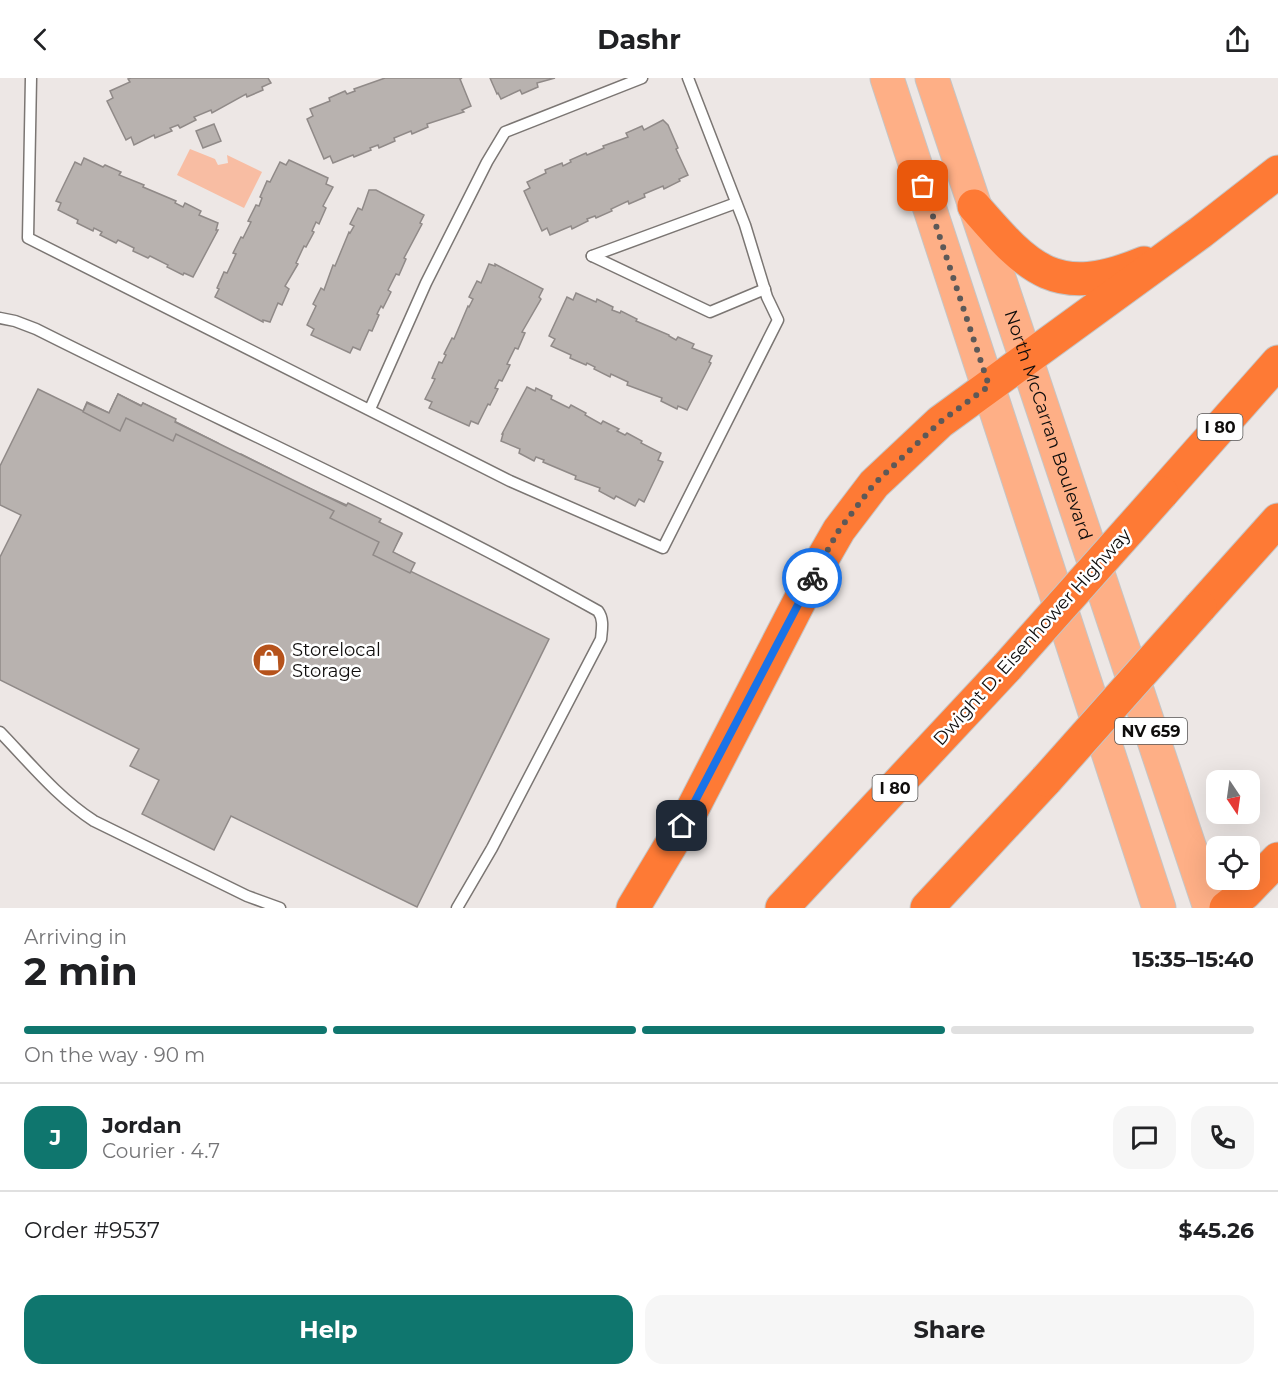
<!DOCTYPE html>
<meta charset="utf-8">
<style>
body{margin:0;font-family:Montserrat,sans-serif;background:#f6f6f6;color:#202124;height:100vh;display:flex;flex-direction:column;font-size:22px;white-space:nowrap}
*{box-sizing:border-box;margin:0}
p{font-size:20px;color:#757577}
.icon{flex:none;width:33px;height:33px;fill:none;stroke:currentColor;stroke-width:2;stroke-linecap:round;stroke-linejoin:round}
.map{position:relative;height:830px;overflow:hidden}
.sheet{display:flex;flex-direction:column;background:#fff;flex:1}
.sheet>*{flex:none}
.needle{width:39px;rotate:167deg}
.fabs{position:absolute;left:1206px;top:692px;display:grid;gap:12px}
.fabs a{display:grid;place-items:center;width:54px;height:54px;border-radius:12px;background:#fff;box-shadow:0 6px 24px #0002;font-size:30px}
.pin{position:absolute;display:grid;place-items:center;width:51px;height:51px;color:#fff;margin:-26px;border-radius:12px;box-shadow:0 3px 9px #0006}
.courier{position:absolute;display:grid;place-items:center;width:60px;height:60px;margin:-30px;border:4px solid #1a73e8;border-radius:50%;background:#fff;color:#222;box-shadow:0 2px 8px #0007}
.summary em{font-style:normal;font-weight:700}
.summary div{display:flex;flex-direction:column-reverse}
.summary{display:flex;align-items:center;justify-content:space-between;height:102px;padding:0 24px}
h1{font-size:39px;font-weight:700;line-height:45px}
.bar{display:grid;grid-template-columns:repeat(4,1fr);gap:9px 6px;align-content:center;height:72px;padding:0 24px}
.bar i{height:8px;border-radius:4px;background:#e0e0e0}
.bar .on{background:#0f766e}
.bar p{grid-column:span 4}
.line{display:flex;align-items:center;gap:15px;padding:0 24px;border-top:2px solid #e0e0e0}
.line div{flex:1}
.round{display:grid;place-items:center;flex:none;width:63px;height:63px;border-radius:18px;background:#f6f6f6}
.primary-button{display:flex;gap:12px;margin-top:auto;padding:12px 24px}
.primary-button a{flex:1;height:69px;border-radius:18px;background:#0f766e;color:#fff;font-size:24px;font-weight:700;line-height:69px;text-align:center}
.primary-button a+a{background:#f6f6f6;color:#202124}
header{display:flex;justify-content:space-between;align-items:center;height:78px;padding:0 24px;background:#fff;font-size:27px;font-weight:700}
.map>svg:first-child{display:block}
.green{fill:#f8bda3}
.building{fill:#b8b2af;stroke:#908a88;stroke-width:1.5}
.lines{fill:none;stroke-linecap:round;stroke-linejoin:round}
.lane-casing{stroke:#7b7673;stroke-width:13}
.primary-casing{stroke:#c5c5c5;stroke-width:35}
.highway-casing{stroke:#c5c5c5;stroke-width:35}
.lane{stroke:#fff;stroke-width:10}
.primary{stroke:#feaf86;stroke-width:33}
.highway{stroke:#fe7a35;stroke-width:33}
.highway-bridge-casing{stroke:#c5c5c5;stroke-width:35;stroke-linecap:butt}
.highway-bridge{stroke:#fe7a35;stroke-width:33}
.done{stroke:#5d5958;stroke-width:6;stroke-dasharray:0 10.8}
.route{stroke:#1a73e8;stroke-width:8}
.labels{text-anchor:middle;dominant-baseline:central;stroke-width:5;stroke-linejoin:round;paint-order:stroke}
.shield{fill:#fff;stroke:#575655;stroke-width:1.5}
.shield-label{font-size:16px;font-weight:bold;fill:#0f0d0c}
.street-label{font-size:18px;fill:#0f0d0c;stroke:#fff}
.poi-label{font-size:18px;fill:#0f0d0c;stroke:#fff;text-anchor:start}
</style>
<header><svg class="icon" aria-label="back" viewBox="0 0 24 24"><path d="M15 5l-7 7 7 7"/></svg>Dashr<svg class="icon" aria-label="share" viewBox="0 0 24 24"><path d="M12 15V3M7 8l5-5 5 5M5 13v7h14v-7"/></svg></header>
<div class="map">
<svg width="1278" height="830" viewBox="0 0 1278 830">
<rect width="100%" height="100%" fill="#ede7e5"/>
<polygon class="green" points="190,71 215,81 218,87 228,85 227,77 262,94 244,130 177,97"/>
<g class="building">
<polygon points="131,0 268,0 271,5 262,9 263,12 247,19 246,16 212,35 211,32 194,39 196,42 180,50 178,47 170,50 172,53 155,60 154,57 134,67 131,59 126,62 107,23 113,20 110,13 130,4 128,1"/>
<polygon points="385,0 462,0 460,1 471,28 462,32 464,34 427,46 428,49 412,56 411,53 394,60 395,63 379,70 378,67 370,70 371,72 354,79 353,77 333,85 330,78 324,81 307,41 313,38 310,31 330,23 329,20 345,13 347,16 355,13 354,11"/>
<polygon points="490,0 555,0 537,5 538,9 522,16 520,12 501,21 498,15 497,16"/>
<polygon points="663,42 668,47 678,70 676,71 688,97 679,101 680,103 664,111 663,108 644,116 645,119 629,126 628,123 611,131 612,133 596,140 595,138 587,141 588,143 572,151 571,148 550,157 547,150 542,153 524,113 530,110 527,104 546,95 545,92 562,85 563,88 571,84 570,82 586,75 587,77 604,70 603,68 628,59 626,55 642,48 644,52"/>
<polygon points="214,46 221,63 203,70 196,53"/>
<polygon points="84,80 103,89 105,87 121,94 119,97 144,107 143,109 176,123 175,125 183,129 185,125 201,133 199,137 218,145 216,152 218,152 193,199 184,195 183,197 167,189 168,187 150,178 148,180 133,173 134,170 118,162 116,165 100,157 102,154 94,150 93,153 77,145 78,142 58,132 61,125 56,123 75,84 81,87"/>
<polygon points="289,82 328,100 326,106 333,109 323,128 326,130 319,146 316,144 312,153 314,154 306,169 304,168 296,185 298,186 285,208 289,211 282,227 278,225 270,244 263,242 263,244 215,219 219,211 217,210 224,194 227,195 236,176 233,175 241,159 243,160 251,144 248,143 256,127 259,128 262,120 260,119 267,103 270,104 280,84 286,87"/>
<polygon points="369,112 376,112 424,137 420,145 422,146 404,180 406,181 399,197 396,196 388,212 391,214 383,230 381,228 377,236 379,237 372,253 369,252 360,272 353,269 350,275 311,257 314,251 307,247 316,228 313,226 321,210 324,212 333,187 335,188 349,154 350,155 354,148 350,146 358,130 362,132"/>
<polygon points="489,186 495,188 495,186 543,211 539,219 541,221 522,254 525,255 518,271 515,270 507,286 510,287 502,303 499,302 495,310 498,311 490,327 488,326 478,346 471,343 469,348 429,330 432,324 425,321 435,301 432,300 439,284 442,285 446,277 444,276 452,260 454,261 468,228 469,229 473,221 469,219 477,203 481,205"/>
<polygon points="576,215 596,224 597,221 613,229 612,232 620,235 621,233 637,241 636,243 669,257 669,258 676,262 678,259 694,266 692,270 712,278 709,284 711,285 687,332 678,328 677,331 661,323 662,320 627,307 628,304 611,296 610,299 594,291 595,289 587,285 586,287 570,280 571,277 551,268 555,261 549,258 567,219 573,222"/>
<polygon points="527,309 535,313 536,310 552,318 551,321 569,330 571,327 586,335 585,337 601,346 603,343 619,351 617,353 625,357 627,355 642,363 641,365 661,375 658,382 663,384 644,424 639,421 635,428 616,418 614,421 599,413 600,410 575,401 576,398 543,384 544,382 536,379 534,383 519,375 520,371 501,363 503,356 502,356"/>
<polygon points="38,311 83,333 87,324 109,335 118,316 142,328 143,325 175,341 174,343 218,365 222,373 231,377 241,376 281,396 285,402 296,408 302,407 380,442 379,445 402,456 392,474 414,485 410,493 549,561 417,829 231,738 214,772 142,736 159,702 130,688 139,671 0,602 0,479 21,437 0,427 0,388"/>
<polygon points="118,316 141,328 143,325 176,341 175,344 346,428 348,425 381,441 379,444 402,455 393,474 415,485 410,495 373,477 379,464 330,440 334,433 176,356 173,363 126,340 120,353 83,334 87,325 109,335"/>
</g>
<g class="lines">
<g class="lane-casing">
<g id="lane">
<polyline points="31,0 28,160 510,403 663,470 778,242 767,219 745,147 688,0"/>
<polyline points="592,178 710,234 765,211"/>
<polyline points="592,178 736,125"/>
<path d="M 0,240 L 15,243 L 36,251 C 223,345 415,430 598,533 C 604,541 602,551 601,561 L 492,770 L 457,830"/>
<polyline points="370,331 426,205 487,84 505,54 642,0"/>
<path d="M 0,654 C 30,685 57,719 94,743 L 247,818 L 280,830"/>
</g>
</g>
<g class="primary-casing">
<g id="primary">
<polyline points="887,0 1159,830"/>
<path id="s1" d="M 932,0 L 1210,830"/>
</g>
</g>
<g class="highway-casing">
<g id="highway">
<path d="M 974,128 C 1030,193 1057,221 1144,185"/>
<polyline points="1162,415 1278,284"/>
<polyline points="1200,529 1278,442"/>
<polyline points="633,830 693,730 812,499 839,452 874,406 940,344 1201,154 1278,94"/>
<polyline points="782,830 1007,589"/>
<polyline points="927,830 1046,702"/>
<polyline points="1226,830 1245,815 1278,781"/>
</g>
</g>
<use href="#lane" class="lane"/>
<use href="#primary" class="primary"/>
<use href="#highway" class="highway"/>
<g class="highway-bridge-casing">
<g id="highway-bridge">
<polyline points="1007,589 1162,415"/>
<polyline points="1046,702 1200,529"/>
</g>
</g>
<use href="#highway-bridge" class="highway-bridge"/>
</g>
<g class="lines">
<polyline class="done" points="812,500 839,452 874,406 940,344 989,308 923,108"/>
<polyline class="route" points="682,748 812,500"/>
</g>
<defs>
<g id="shop-disc" transform="scale(1.725)"><circle r="9.5" fill="#b6531c" stroke="#fff"/><path d="M-5-2.5h2.3a2.7 3.5 0 0 1 5.4 0H5L5.5 6h-11ZM-1.5-2.5h3a1.5 2.3 0 0 0-3 0Z" fill="#fff"/></g>
</defs>
<g fill-rule="evenodd">
<use href="#shop-disc" x="269" y="582"/>
</g>
<g class="labels">
<g class="shield">
<rect x="1197.5" y="336" width="45" height="26" rx="4.5"/>
<rect x="1115" y="640" width="72" height="26" rx="4.5"/>
<rect x="872.5" y="697" width="45" height="26" rx="4.5"/>
</g>
<g class="shield-label">
<text x="1220" y="349">I 80</text>
<text x="1151" y="653">NV 659</text>
<text x="895" y="710">I 80</text>
</g>
<g class="street-label">
<text stroke="none"><textPath href="#s1" startOffset="366">North McCarran Boulevard</textPath></text>
<text transform="translate(1032 559) rotate(-48)">Dwight D. Eisenhower Highway</text>
</g>
<g class="poi-label">
<text x="292" y="572">Storelocal<tspan x="292" dy="21">Storage</tspan></text>
</g>
</g>
</svg>
<div class="fabs">
<a><svg class="needle" viewBox="-14 -14 28 28"><path d="M0-13l5 13h-10z" fill="#e53935"/><path d="M0 13l5-13h-10z" fill="#757577"/></svg></a>
<a><svg class="icon" aria-label="locate" viewBox="0 0 24 24"><circle cx="12" cy="12" r="6"/><path d="M12 2v4M12 18v4M2 12h4M18 12h4"/></svg></a>
</div>
<div class="pin" style="left:923px;top:108px;background:#ea580c"><svg class="icon" aria-label="bag" viewBox="0 0 24 24"><path d="M5 8h14l-1 12H6zM9 8a3 3 0 0 1 6 0"/></svg></div>
<div class="pin" style="left:682px;top:748px;background:#1f2937"><svg class="icon" aria-label="home" viewBox="0 0 24 24"><path d="M3 11l9-7 9 7M6 9v11h12V9"/></svg></div>
<div class="courier" style="left:812px;top:500px"><svg class="icon" aria-label="bike" viewBox="0 0 24 24"><circle cx="6" cy="16" r="4"/><circle cx="18" cy="16" r="4"/><path d="M6 16l4-8h5l3 8M10 8l3 8H6M13 5h3"/></svg></div>
</div>
<section class="sheet">
<div class="summary"><div><h1>2 min</h1><p>Arriving in</p></div><em>15:35–15:40</em></div>
<div class="bar"><i class="on"></i><i class="on"></i><i class="on"></i><i></i><p>On the way · 90 m</p></div>
<div class="line" style="height:108px"><b class="round" style="background:#0f766e;color:#fff">J</b><div><b>Jordan</b><p>Courier · 4.7</p></div><a class="round"><svg class="icon" aria-label="chat" viewBox="0 0 24 24"><path d="M4 5h16v11H9l-5 4z"/></svg></a><a class="round"><svg class="icon" aria-label="phone" viewBox="0 0 24 24"><path d="M5 4h4l2 5-3 2q2 4 5 5l2-3 5 2v4C11 20 4 13 5 4z"/></svg></a></div>
<div class="line" style="height:78px"><div>Order #9537</div><b>$45.26</b></div>
<div class="primary-button"><a>Help</a><a>Share</a></div>
</section>
